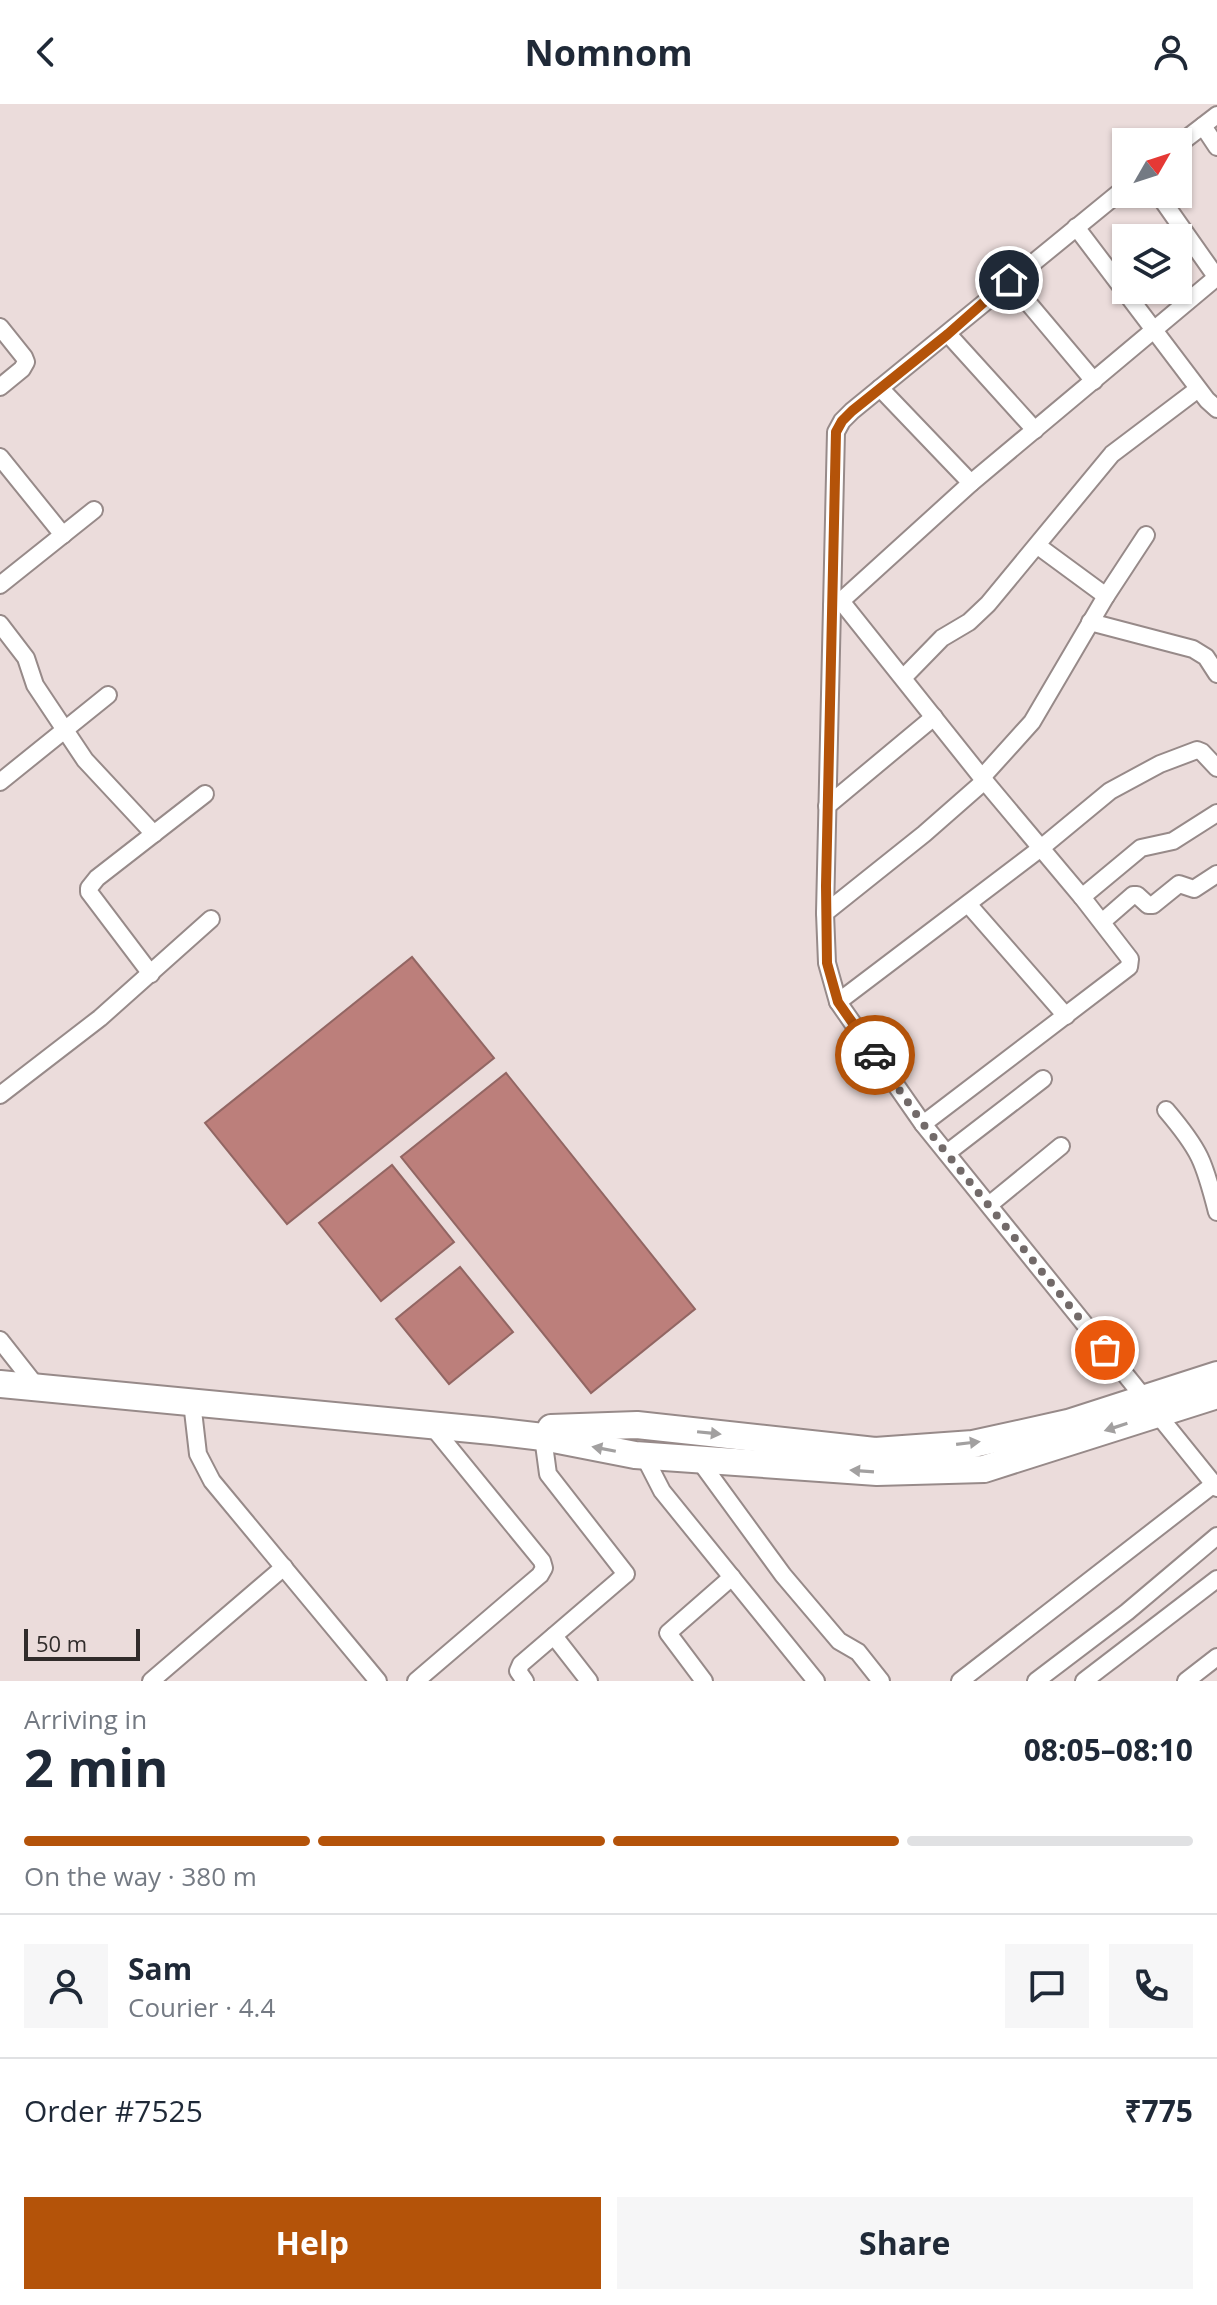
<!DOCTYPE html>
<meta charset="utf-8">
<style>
body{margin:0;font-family:"Open Sans",sans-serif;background:#f6f6f7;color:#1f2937;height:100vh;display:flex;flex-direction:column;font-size:30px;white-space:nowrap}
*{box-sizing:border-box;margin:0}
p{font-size:26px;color:#747a83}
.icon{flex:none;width:44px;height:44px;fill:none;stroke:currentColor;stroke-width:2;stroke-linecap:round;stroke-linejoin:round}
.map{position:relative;height:1577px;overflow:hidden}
.side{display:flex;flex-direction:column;background:#fff;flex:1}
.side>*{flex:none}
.needle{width:52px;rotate:51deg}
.buttons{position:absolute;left:1112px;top:24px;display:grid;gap:16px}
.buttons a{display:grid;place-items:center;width:80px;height:80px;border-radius:0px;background:#fff;box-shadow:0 2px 6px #0004;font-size:40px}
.scale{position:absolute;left:24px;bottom:20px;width:116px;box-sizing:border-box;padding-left:8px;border:4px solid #312c2b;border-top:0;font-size:22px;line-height:28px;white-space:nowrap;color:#312c2b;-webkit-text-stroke:6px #ebdcdb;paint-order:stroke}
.pin{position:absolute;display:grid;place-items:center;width:68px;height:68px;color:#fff;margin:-34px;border:4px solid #fff;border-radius:50%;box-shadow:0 2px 8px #0007}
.courier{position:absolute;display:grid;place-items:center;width:80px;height:80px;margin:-40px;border:6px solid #b45309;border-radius:50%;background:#fff;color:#222;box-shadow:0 2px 10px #0007}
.head em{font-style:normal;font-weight:700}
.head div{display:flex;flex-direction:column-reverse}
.head{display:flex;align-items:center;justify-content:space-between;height:136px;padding:0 24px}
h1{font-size:52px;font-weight:700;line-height:60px}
.bar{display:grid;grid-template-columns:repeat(4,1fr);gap:12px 8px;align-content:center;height:96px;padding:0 24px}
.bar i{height:10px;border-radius:6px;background:#e0e1e3}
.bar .current{background:#b45309}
.bar p{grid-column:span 4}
.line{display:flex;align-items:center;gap:20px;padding:0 24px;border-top:2px solid #e0e1e3}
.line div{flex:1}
.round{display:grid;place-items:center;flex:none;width:84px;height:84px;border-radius:0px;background:#f6f6f7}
.primary-button{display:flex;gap:16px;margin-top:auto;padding:16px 24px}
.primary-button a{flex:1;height:92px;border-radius:0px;background:#b45309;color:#fff;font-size:32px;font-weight:700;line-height:92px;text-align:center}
.primary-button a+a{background:#f6f6f7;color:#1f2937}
header{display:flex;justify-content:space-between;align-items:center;height:104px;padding:0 24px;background:#fff;font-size:36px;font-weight:700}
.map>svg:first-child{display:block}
.water{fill:#bc7f7b;stroke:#926663;stroke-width:2}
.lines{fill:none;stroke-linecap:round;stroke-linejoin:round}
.street-casing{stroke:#978a89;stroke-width:20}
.primary-casing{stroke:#978a89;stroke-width:30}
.street{stroke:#fff;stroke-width:16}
.primary{stroke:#fff;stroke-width:26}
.oneway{fill:#a2a0a0}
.done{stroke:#726a69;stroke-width:8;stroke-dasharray:0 14.4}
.route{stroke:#b45309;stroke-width:10}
</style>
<header><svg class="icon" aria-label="back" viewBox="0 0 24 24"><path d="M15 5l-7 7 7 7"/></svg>Nomnom<svg class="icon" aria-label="person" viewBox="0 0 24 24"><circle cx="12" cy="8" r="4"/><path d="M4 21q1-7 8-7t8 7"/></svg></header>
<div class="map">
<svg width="1217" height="1577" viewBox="0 0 1217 1577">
<rect width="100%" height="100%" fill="#ebdcdb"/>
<g class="water">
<polygon points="412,853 494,954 287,1120 205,1019"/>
<polygon points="506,969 695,1205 591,1289 401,1053"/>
<polygon points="392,1061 454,1138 381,1197 319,1119"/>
<polygon points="460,1163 513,1228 449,1280 396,1215"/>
</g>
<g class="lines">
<g class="street-casing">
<g id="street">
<polyline points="1203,22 1217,43"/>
<polyline points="1178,41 1217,11"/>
<polyline points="1126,83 852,307 842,317 836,328 825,809 827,859 838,898 923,1020 1217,1384"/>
<polyline points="1158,90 1217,174"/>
<polyline points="1076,123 1207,296 1217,305"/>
<polyline points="1009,176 1094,277"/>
<polyline points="0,223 24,253 26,258 22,265 0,283"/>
<polyline points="948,230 1035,326"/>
<polyline points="880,284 971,379"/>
<polyline points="0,353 63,431"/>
<polyline points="1038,442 1106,492"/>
<polyline points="0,481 94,406"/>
<polyline points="841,497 983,675 1082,793"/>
<polyline points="832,502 841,497 971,379 1217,173"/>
<polyline points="1090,518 1193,545 1206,553 1217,570"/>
<polyline points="0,520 26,554 35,581 85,656 154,730"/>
<polyline points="903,574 942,534 969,518 988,500 1112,350 1198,285"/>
<polyline points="0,678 108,591"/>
<polyline points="827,702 934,613"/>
<polyline points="968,800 1066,912"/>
<polyline points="825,809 924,730 981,680 986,669 1032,618 1106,492 1146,431"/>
<polyline points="1102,818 1133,791 1137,791 1148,801 1153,801 1179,780 1194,785 1217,770"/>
<polyline points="151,870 89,788 89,784 97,774 205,690"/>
<polyline points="838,898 1041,744 1110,687 1160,660 1197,646 1202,648 1217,664"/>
<polyline points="0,991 100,914 211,815"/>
<path d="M 1166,1006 C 1200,1046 1204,1057 1217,1108"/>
<polyline points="923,1020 1129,863 1130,855 1082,793 1141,744 1173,737 1217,709"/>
<polyline points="947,1049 1043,975"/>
<polyline points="989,1101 1061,1042"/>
<polyline points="0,1236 37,1283"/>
<polyline points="192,1298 198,1350 212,1377 378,1577"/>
<polyline points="644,1352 662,1387 816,1577"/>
<polyline points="699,1356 783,1471 839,1537 858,1548 881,1577"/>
<polyline points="554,1532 589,1577"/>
<polyline points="151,1577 284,1463"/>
<polyline points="416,1577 540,1471 544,1464 542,1457 431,1321"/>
<polyline points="525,1577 518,1567 521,1560 626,1470 548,1370 543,1333"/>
<polyline points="704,1577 668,1529 732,1473"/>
<polyline points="960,1577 1214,1380"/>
<polyline points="1036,1577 1127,1508 1217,1432"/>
<polyline points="1084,1577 1217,1475"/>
<polyline points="1186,1577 1217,1553"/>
</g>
</g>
<g class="primary-casing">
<g id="primary">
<polyline points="0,1280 492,1327 543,1333 635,1351 877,1368 984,1365 1217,1291"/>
<polyline points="551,1324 637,1321 875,1347 973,1340 1068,1319 1217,1271"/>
</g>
</g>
<use href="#street" class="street"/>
<use href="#primary" class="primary"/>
</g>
<defs><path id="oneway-solid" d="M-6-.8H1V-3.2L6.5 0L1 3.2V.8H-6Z" transform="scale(2)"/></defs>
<g class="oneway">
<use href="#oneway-solid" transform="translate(1116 1323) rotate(162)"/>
<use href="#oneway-solid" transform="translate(709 1329) rotate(6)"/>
<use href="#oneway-solid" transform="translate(968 1339) rotate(-7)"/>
<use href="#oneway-solid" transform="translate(604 1345) rotate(-169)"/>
<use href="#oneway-solid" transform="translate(862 1367) rotate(-176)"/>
</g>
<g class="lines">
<polyline class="done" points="875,951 923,1020 1105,1246"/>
<polyline class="route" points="875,951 838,898 827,859 826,782 836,328 842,317 852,307 948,230 1009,176"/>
</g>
</svg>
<div class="buttons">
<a><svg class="needle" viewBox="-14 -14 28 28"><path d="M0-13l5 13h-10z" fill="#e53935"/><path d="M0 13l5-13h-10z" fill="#747a83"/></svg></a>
<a><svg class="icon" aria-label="layers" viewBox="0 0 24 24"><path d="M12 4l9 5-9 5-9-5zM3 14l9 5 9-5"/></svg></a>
</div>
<div class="scale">50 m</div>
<div class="pin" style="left:1105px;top:1246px;background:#ea580c"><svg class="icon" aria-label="bag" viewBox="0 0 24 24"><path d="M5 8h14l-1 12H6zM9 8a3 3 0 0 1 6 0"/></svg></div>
<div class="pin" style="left:1009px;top:176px;background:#1f2937"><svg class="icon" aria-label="home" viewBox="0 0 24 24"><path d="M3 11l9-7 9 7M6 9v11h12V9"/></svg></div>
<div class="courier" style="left:875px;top:951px"><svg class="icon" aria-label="car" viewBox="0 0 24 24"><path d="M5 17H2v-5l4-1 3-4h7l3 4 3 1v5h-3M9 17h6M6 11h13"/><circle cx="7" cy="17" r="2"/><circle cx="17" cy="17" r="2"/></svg></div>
</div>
<section class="side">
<div class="head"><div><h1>2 min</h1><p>Arriving in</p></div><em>08:05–08:10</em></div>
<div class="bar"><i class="current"></i><i class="current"></i><i class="current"></i><i></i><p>On the way · 380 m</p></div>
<div class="line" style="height:144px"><a class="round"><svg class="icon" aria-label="person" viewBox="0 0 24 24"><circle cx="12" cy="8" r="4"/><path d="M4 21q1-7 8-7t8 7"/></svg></a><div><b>Sam</b><p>Courier · 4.4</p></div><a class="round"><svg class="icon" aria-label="chat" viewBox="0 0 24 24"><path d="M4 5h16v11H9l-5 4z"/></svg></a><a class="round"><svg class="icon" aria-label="phone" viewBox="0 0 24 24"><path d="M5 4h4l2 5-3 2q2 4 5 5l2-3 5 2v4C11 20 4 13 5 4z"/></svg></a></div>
<div class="line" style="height:104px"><div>Order #7525</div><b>₹775</b></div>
<div class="primary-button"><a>Help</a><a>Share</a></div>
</section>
